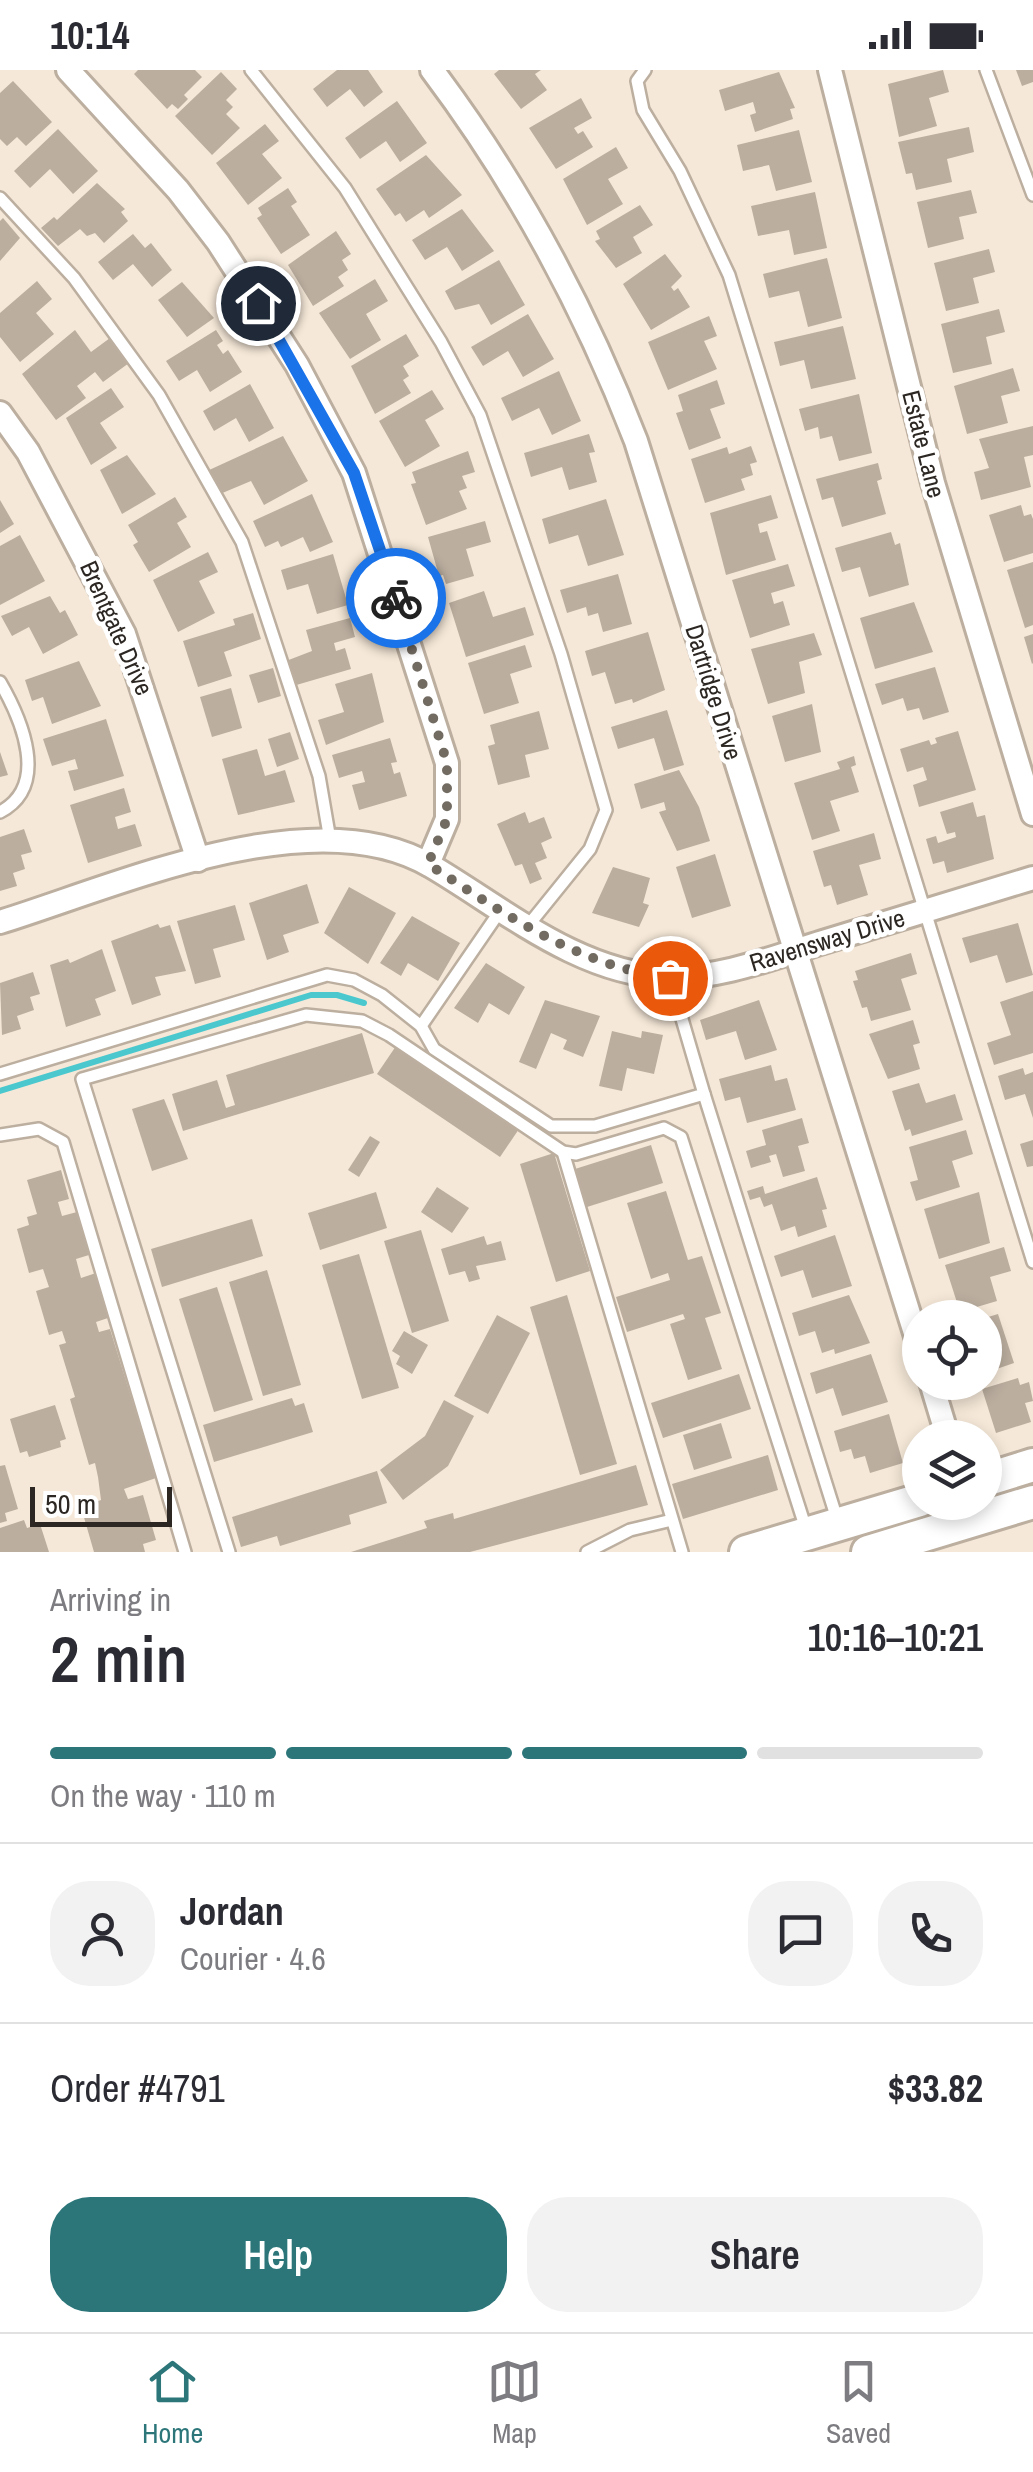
<!DOCTYPE html>
<meta charset="utf-8">
<style>
body{margin:0;font-family:"Archivo Narrow",sans-serif;background:#f2f2f3;color:#2b2b33;height:100vh;display:flex;flex-direction:column;font-size:38px;white-space:nowrap}
*{box-sizing:border-box;margin:0}
p{font-size:32px;color:#7c7c81}
.icon{flex:none;width:55px;height:55px;fill:none;stroke:currentColor;stroke-width:2;stroke-linecap:round;stroke-linejoin:round}
.map{position:relative;height:1482px;overflow:hidden}
.details{display:flex;flex-direction:column;background:#fff;flex:1}
.details>*{flex:none}
.controls{position:absolute;left:902px;top:1230px;display:grid;gap:20px}
.controls a{display:grid;place-items:center;width:100px;height:100px;border-radius:50%;background:#fff;box-shadow:0 5px 15px #0003;font-size:50px}
.scale{position:absolute;left:30px;bottom:25px;width:142px;box-sizing:border-box;padding-left:10px;border:5px solid #2c2722;border-top:0;font-size:28px;line-height:35px;white-space:nowrap;color:#2c2722;-webkit-text-stroke:8px #fff;paint-order:stroke}
.pin{position:absolute;display:grid;place-items:center;width:85px;height:85px;color:#fff;margin:-42px;border:5px solid #fff;border-radius:50%;box-shadow:0 2px 10px #0007}
.courier{position:absolute;display:grid;place-items:center;width:100px;height:100px;margin:-50px;border:8px solid #1a73e8;border-radius:50%;background:#fff;color:#222;box-shadow:0 2px 12px #0007}
.headline em{font-style:normal;font-weight:600}
.headline div{display:flex;flex-direction:column-reverse}
.headline{display:flex;align-items:center;justify-content:space-between;height:170px;padding:0 50px}
h1{font-size:65px;font-weight:600;line-height:75px}
.bar{display:grid;grid-template-columns:repeat(4,1fr);gap:15px 10px;align-content:center;height:120px;padding:0 50px}
.bar i{height:12px;border-radius:8px;background:#e1e1e2}
.bar .on{background:#2c767a}
.bar p{grid-column:span 4}
.line{display:flex;align-items:center;gap:25px;padding:0 50px;border-top:2px solid #e1e1e2}
.line div{flex:1}
.round{display:grid;place-items:center;flex:none;width:105px;height:105px;border-radius:40px;background:#f2f2f3}
.action{display:flex;gap:20px;margin-top:auto;padding:20px 50px}
.action a{flex:1;height:115px;border-radius:40px;background:#2c767a;color:#fff;font-size:40px;font-weight:600;line-height:115px;text-align:center}
.action a+a{background:#f2f2f3;color:#2b2b33}
.status{display:flex;justify-content:space-between;align-items:center;height:70px;padding:0 50px;background:#fff;direction:ltr}
.status svg{height:28px;fill:currentColor}
.tabs{display:flex;justify-content:space-around;align-items:center;height:140px;border-top:2px solid #e1e1e2;background:#fff;font-size:28px;color:#7c7c81}
.tabs a{display:grid;justify-items:center;gap:5px}
.tabs .on{color:#2c767a}
.map>svg:first-child{display:block}
.lines{fill:none;stroke-linecap:round;stroke-linejoin:round}
.stream{stroke:#4bc8ce;stroke-width:6}
.building{fill:#bbae9f}
.lane-casing{stroke:#bcafa0;stroke-width:16}
.street-casing{stroke:#bcafa0;stroke-width:28}
.secondary-casing{stroke:#bcafa0;stroke-width:38}
.lane{stroke:#fff;stroke-width:11}
.street{stroke:#fff;stroke-width:22}
.secondary{stroke:#fff;stroke-width:32}
.done{stroke:#726b62;stroke-width:10;stroke-dasharray:0 18}
.route{stroke:#1a73e8;stroke-width:12}
.labels{text-anchor:middle;dominant-baseline:central;stroke-width:9;stroke-linejoin:round;paint-order:stroke}
.street-label{font-size:25px;fill:#2c2722;stroke:#fff}
</style>
<div class="status"><b>10:14</b><svg viewBox="0 0 49 12"><path d="M0 12V9h3v3zM5 12V6h3v6zM10 12V3h3v9zM15 12V0h3v12zM26 1h20v11H26zM47 4h2v5h-2z"/></svg></div>
<div class="map">
<svg width="1033" height="1482" viewBox="0 0 1033 1482">
<rect width="100%" height="100%" fill="#f5e8d8"/>
<g class="lines">
<polyline class="stream" points="0,1021 311,925 337,925 364,933"/>
</g>
<g class="building">
<polygon points="138,0 195,0 202,7 184,25 188,29 178,39 172,34 167,39 134,4"/>
<polygon points="337,0 368,0 383,22 364,37 350,19 327,37 313,19"/>
<polygon points="499,0 541,0 535,4 547,20 521,39 494,4"/>
<polygon points="943,0 949,22 929,28 937,56 899,67 888,14"/>
<polygon points="1016,0 1033,0 1033,12 1022,16"/>
<polygon points="221,2 237,19 226,30 233,37 226,44 240,58 212,85 175,46"/>
<polygon points="779,2 795,38 790,39 793,49 755,62 750,45 756,43 753,32 725,41 719,20"/>
<polygon points="13,11 52,52 26,76 17,67 7,76 0,69 0,23"/>
<polygon points="581,28 592,48 574,58 578,64 583,61 593,77 556,99 529,58"/>
<polygon points="397,31 427,73 400,92 386,71 360,89 345,68"/>
<polygon points="265,54 279,71 262,84 282,108 248,135 216,93"/>
<polygon points="969,57 974,82 947,89 952,112 916,120 912,103 906,104 898,72"/>
<polygon points="58,59 98,101 73,124 50,99 30,118 14,101"/>
<polygon points="799,60 812,112 776,121 769,95 743,101 737,75"/>
<polygon points="616,77 628,98 608,109 623,134 587,155 563,109"/>
<polygon points="426,85 462,125 429,148 424,140 406,152 400,143 395,146 376,119"/>
<polygon points="97,113 125,139 121,142 128,151 104,173 95,163 87,166 80,159 58,176 41,158 54,147 57,150"/>
<polygon points="288,118 297,132 291,136 310,165 281,184 257,148 262,145 258,138"/>
<polygon points="971,120 977,143 959,147 964,169 928,178 917,132"/>
<polygon points="815,122 827,178 794,185 789,160 758,166 751,136"/>
<polygon points="640,135 653,155 633,167 642,183 616,198 595,171 600,169 596,161"/>
<polygon points="462,139 494,181 462,201 447,177 425,190 412,170"/>
<polygon points="3,148 20,168 0,191 0,151"/>
<polygon points="336,161 351,184 342,190 348,200 338,207 344,216 313,236 288,195"/>
<polygon points="133,164 145,178 151,173 172,200 152,217 133,194 113,210 98,192"/>
<polygon points="989,179 995,202 973,208 979,233 946,241 934,193"/>
<polygon points="665,184 682,206 671,217 674,221 678,218 690,237 651,260 623,214"/>
<polygon points="827,188 842,248 808,257 799,221 769,228 763,204"/>
<polygon points="499,190 525,235 491,255 479,234 455,240 445,221"/>
<polygon points="375,209 388,231 366,244 381,270 350,289 319,243"/>
<polygon points="37,211 52,229 36,243 54,264 20,292 0,267 0,243"/>
<polygon points="182,212 214,248 187,267 158,230"/>
<polygon points="999,239 1005,262 986,267 992,294 953,303 941,254"/>
<polygon points="528,244 554,289 523,307 508,281 483,296 471,277"/>
<polygon points="709,246 717,266 704,271 717,299 668,320 648,272"/>
<polygon points="843,256 856,309 811,319 804,290 780,296 774,272"/>
<polygon points="75,260 91,282 110,268 129,293 103,312 95,302 77,316 86,328 56,350 22,304"/>
<polygon points="216,260 223,271 217,275 223,284 228,280 242,302 210,322 197,300 179,311 166,291"/>
<polygon points="406,264 419,286 403,296 409,306 403,310 411,323 375,344 351,296"/>
<polygon points="1013,298 1020,321 1001,326 1008,353 967,364 954,316"/>
<polygon points="559,301 581,351 552,365 539,338 512,351 501,328"/>
<polygon points="717,310 725,334 710,339 721,368 689,380 676,343 683,341 678,325"/>
<polygon points="250,314 274,358 249,372 236,348 214,361 203,341"/>
<polygon points="111,318 124,337 100,353 117,378 91,395 66,348"/>
<polygon points="432,320 444,339 425,350 440,376 405,397 379,351"/>
<polygon points="859,324 872,383 839,391 832,366 820,369 818,357 805,361 799,339"/>
<polygon points="1033,356 1033,385 1024,387 1031,417 981,430 974,402 989,398 979,369"/>
<polygon points="589,364 595,382 589,383 597,412 569,420 562,397 531,407 524,383"/>
<polygon points="283,366 308,411 264,435 251,411 220,424 207,401"/>
<polygon points="751,376 757,392 750,394 753,405 741,409 745,420 705,433 691,389 727,377 729,384"/>
<polygon points="468,381 475,402 462,406 467,418 459,421 467,439 426,455 411,414 416,413 412,402"/>
<polygon points="127,385 156,424 122,444 100,400"/>
<polygon points="878,393 882,409 877,411 886,444 842,457 833,427 822,430 816,409"/>
<polygon points="312,424 333,472 310,482 303,467 281,477 278,471 265,477 253,451"/>
<polygon points="771,425 778,448 758,454 760,463 767,461 776,490 726,505 710,443"/>
<polygon points="175,427 187,447 177,453 191,477 149,502 133,475 138,472 128,455"/>
<polygon points="606,429 624,485 588,496 578,465 549,474 542,449"/>
<polygon points="0,430 14,454 0,463"/>
<polygon points="1021,435 1024,446 1031,444 1033,449 1033,483 1004,492 989,445"/>
<polygon points="485,451 491,472 466,479 474,506 446,514 443,505 439,506 428,467"/>
<polygon points="891,462 895,475 900,473 909,515 869,527 860,497 842,502 835,478"/>
<polygon points="20,465 45,511 0,535 0,476"/>
<polygon points="208,482 218,502 199,511 215,543 178,562 153,510"/>
<polygon points="333,484 348,535 317,544 308,514 287,520 281,500"/>
<polygon points="1033,492 1033,555 1025,558 1007,500"/>
<polygon points="788,494 795,516 771,523 774,534 783,531 790,555 750,568 732,510"/>
<polygon points="618,504 632,554 603,562 598,543 588,546 586,537 567,543 560,520"/>
<polygon points="484,521 493,547 525,537 534,565 466,587 449,533"/>
<polygon points="50,526 60,543 65,540 78,565 43,584 29,557 12,566 1,546"/>
<polygon points="914,532 933,582 875,599 860,548"/>
<polygon points="253,543 261,569 224,582 232,606 198,617 183,571 235,555 233,549"/>
<polygon points="350,548 355,567 334,573 336,581 345,578 351,599 293,616 286,591 312,581 306,560"/>
<polygon points="648,562 665,620 633,633 632,629 615,634 605,602 592,606 585,581"/>
<polygon points="814,563 822,585 799,592 805,623 768,634 751,579"/>
<polygon points="1033,564 1033,593 1032,594 1024,567"/>
<polygon points="525,575 532,597 510,604 519,633 484,644 468,593"/>
<polygon points="79,591 101,636 52,654 43,627 32,631 25,610"/>
<polygon points="935,597 949,642 923,650 919,638 907,641 903,628 882,635 875,614"/>
<polygon points="273,598 281,626 258,633 249,605"/>
<polygon points="372,603 384,652 326,675 318,650 344,642 335,614"/>
<polygon points="231,618 242,658 212,667 200,627"/>
<polygon points="812,634 821,682 785,692 772,646"/>
<polygon points="667,640 684,695 664,701 654,668 618,679 611,657"/>
<polygon points="539,641 549,679 525,685 530,707 498,715 488,676 495,674 490,655"/>
<polygon points="106,649 124,706 74,721 68,701 78,699 75,689 52,696 43,669"/>
<polygon points="958,661 976,720 919,737 913,715 927,710 923,697 907,702 900,679 929,670 931,675 937,673 935,668"/>
<polygon points="290,662 299,689 277,697 268,669"/>
<polygon points="390,668 397,692 391,693 394,704 400,702 407,726 359,740 352,715 365,712 362,701 339,708 332,685"/>
<polygon points="257,679 265,706 285,700 295,732 238,745 222,689"/>
<polygon points="0,682 8,705 0,707"/>
<polygon points="854,686 856,695 851,697 859,722 830,731 840,761 812,770 794,713 840,699 837,692"/>
<polygon points="679,700 699,737 710,771 677,781 659,742 666,740 664,732 641,739 634,714"/>
<polygon points="124,718 131,742 115,747 118,759 135,754 142,776 88,793 70,735"/>
<polygon points="973,732 977,747 985,745 994,789 947,803 944,791 933,794 926,769 936,766 938,773 956,767 955,762 947,764 940,742"/>
<polygon points="525,742 529,753 544,747 552,768 541,773 547,788 535,793 542,809 530,814 522,794 515,796 497,754"/>
<polygon points="24,759 32,782 21,785 25,799 13,803 17,816 0,821 0,767"/>
<polygon points="874,763 881,789 859,795 868,825 837,835 831,815 824,817 813,781"/>
<polygon points="715,784 731,836 692,848 676,797"/>
<polygon points="613,797 650,808 643,833 649,835 639,857 592,843"/>
<polygon points="307,814 319,853 283,865 289,882 267,890 249,833"/>
<polygon points="349,817 396,843 368,894 324,863"/>
<polygon points="235,835 245,870 213,879 221,907 195,914 177,851"/>
<polygon points="412,846 460,873 438,911 408,893 401,906 380,893"/>
<polygon points="1018,853 1033,905 1006,913 997,885 970,893 962,868"/>
<polygon points="158,854 160,858 170,855 186,901 155,907 161,925 132,935 111,871"/>
<polygon points="102,879 116,921 95,929 101,945 66,957 50,895 68,889 70,893"/>
<polygon points="911,883 917,904 901,909 911,940 871,951 867,937 862,938 853,911 858,910 855,901"/>
<polygon points="486,893 525,917 509,945 489,933 478,953 454,938"/>
<polygon points="33,902 40,924 30,927 34,940 17,946 21,959 2,965 0,913"/>
<polygon points="1033,921 1033,983 994,995 987,973 1011,965 1000,932"/>
<polygon points="545,930 600,946 583,987 563,979 567,970 551,963 536,999 519,992"/>
<polygon points="759,930 777,980 745,990 736,961 706,970 700,950"/>
<polygon points="913,950 920,973 913,975 920,999 888,1009 869,964"/>
<polygon points="612,961 641,968 642,961 663,965 654,1004 627,998 622,1021 599,1016"/>
<polygon points="362,963 374,1003 183,1061 172,1024 217,1010 226,1038 235,1035 226,1005"/>
<polygon points="396,976 519,1059 500,1087 377,1004"/>
<polygon points="771,995 775,1011 787,1008 796,1040 747,1053 740,1027 725,1031 719,1009"/>
<polygon points="1023,998 1025,1005 1033,1002 1033,1048 1025,1024 1005,1030 998,1006"/>
<polygon points="919,1013 926,1033 955,1024 963,1050 912,1066 910,1059 905,1061 892,1021"/>
<polygon points="164,1029 188,1089 152,1101 132,1039"/>
<polygon points="802,1048 809,1073 798,1076 805,1101 783,1107 776,1084 769,1086 771,1092 751,1098 746,1081 766,1075 762,1060"/>
<polygon points="966,1060 973,1084 952,1091 960,1117 916,1131 910,1112 918,1110 909,1077"/>
<polygon points="370,1066 380,1072 359,1107 348,1100"/>
<polygon points="1033,1070 1033,1096 1027,1097 1020,1074"/>
<polygon points="651,1075 663,1113 587,1137 575,1099"/>
<polygon points="554,1083 590,1201 556,1212 520,1094"/>
<polygon points="61,1100 69,1129 58,1132 62,1146 77,1142 89,1185 76,1189 81,1208 96,1203 108,1248 96,1252 99,1262 110,1259 156,1408 124,1419 128,1429 143,1425 156,1470 143,1474 145,1482 94,1482 83,1444 95,1440 93,1433 101,1430 98,1407 95,1393 89,1395 70,1329 75,1327 59,1275 66,1273 62,1261 49,1265 36,1221 49,1217 43,1199 29,1203 17,1159 29,1155 27,1147 37,1144 27,1110"/>
<polygon points="817,1107 827,1139 822,1140 827,1157 798,1167 795,1156 781,1161 772,1134 764,1137 760,1127 750,1130 747,1121 763,1116 765,1124"/>
<polygon points="437,1117 469,1138 452,1163 421,1142"/>
<polygon points="666,1121 688,1190 702,1186 721,1243 705,1248 722,1299 688,1310 670,1254 685,1249 683,1244 627,1262 616,1227 670,1210 668,1203 651,1209 627,1133"/>
<polygon points="376,1122 387,1158 320,1180 308,1143"/>
<polygon points="979,1122 990,1173 939,1189 924,1139"/>
<polygon points="252,1149 263,1186 162,1217 151,1179"/>
<polygon points="421,1160 449,1251 412,1263 384,1171"/>
<polygon points="835,1165 852,1216 812,1228 803,1200 781,1207 774,1186"/>
<polygon points="484,1166 487,1175 501,1171 506,1190 476,1196 480,1209 469,1212 465,1201 449,1205 441,1179"/>
<polygon points="1004,1177 1011,1201 990,1207 997,1231 960,1242 945,1195"/>
<polygon points="359,1184 399,1318 362,1329 322,1195"/>
<polygon points="267,1200 301,1315 263,1326 229,1212"/>
<polygon points="217,1217 253,1330 214,1342 179,1229"/>
<polygon points="567,1225 617,1394 580,1405 530,1237"/>
<polygon points="849,1225 870,1273 835,1284 834,1279 822,1283 815,1261 799,1266 792,1243"/>
<polygon points="998,1244 1014,1293 985,1303 985,1248"/>
<polygon points="497,1245 530,1263 488,1344 454,1326"/>
<polygon points="404,1261 428,1275 412,1304 396,1294 400,1286 392,1281"/>
<polygon points="871,1284 888,1332 842,1346 833,1318 816,1324 810,1303"/>
<polygon points="739,1304 751,1339 663,1368 651,1333"/>
<polygon points="1018,1308 1020,1315 1029,1312 1033,1331 1025,1333 1031,1352 996,1363 982,1319"/>
<polygon points="292,1328 295,1336 304,1333 313,1362 214,1392 203,1355"/>
<polygon points="444,1330 474,1346 448,1396 403,1430 380,1400 425,1366"/>
<polygon points="55,1335 66,1369 60,1371 61,1377 29,1387 27,1381 20,1383 10,1349"/>
<polygon points="889,1344 903,1393 870,1403 865,1386 854,1389 851,1379 840,1382 834,1361"/>
<polygon points="721,1353 732,1388 694,1400 683,1365"/>
<polygon points="768,1385 778,1420 683,1449 672,1414"/>
<polygon points="5,1395 18,1439 5,1443 7,1451 0,1453 0,1396"/>
<polygon points="636,1395 648,1435 470,1482 351,1482 427,1458 424,1451 453,1443 454,1449"/>
<polygon points="377,1401 387,1433 349,1445 351,1454 280,1476 277,1466 241,1477 232,1447"/>
<polygon points="24,1450 27,1458 40,1454 49,1482 0,1482 0,1458"/>
</g>
<g class="lines">
<g class="lane-casing">
<g id="lane">
<polyline points="251,0 345,118 441,272 480,345 561,584 606,740 590,779 527,857"/>
<polyline points="645,0 637,11 643,40 680,101 729,205 1033,1192"/>
<polyline points="986,0 1033,125"/>
<polyline points="0,128 74,208 159,325 242,472 319,706 330,770"/>
<path d="M 0,612 C 22,650 50,716 0,742"/>
<polyline points="421,956 500,841"/>
<polyline points="0,1004 327,905 354,910 382,925 421,956 434,979 551,1056 595,1056 704,1024 670,908"/>
<polyline points="704,1024 837,1449"/>
<polyline points="0,1065 39,1059 63,1072 185,1482"/>
<polyline points="563,1082 682,1482"/>
<polyline points="229,1482 82,1009 306,945 362,951 389,965 563,1082 576,1084 664,1058 681,1067 806,1459"/>
<polyline points="587,1482 630,1460 672,1450"/>
</g>
</g>
<g class="street-casing">
<g id="street">
<polyline points="68,0 178,120 218,172 297,295 354,403 447,693 447,749 428,794"/>
<path d="M 432,0 C 517,113 585,239 636,371 L 920,1279"/>
<polyline points="830,0 933,413 1033,744"/>
<polyline points="0,343 28,382 124,564 198,790"/>
<path d="M 0,852 C 119,815 314,727 431,796 C 504,839 579,904 668,907 C 720,909 774,887 823,872 C 893,851 963,829 1033,808"/>
<polyline points="931,1312 948,1368"/>
</g>
</g>
<g class="secondary-casing">
<g id="secondary">
<polyline points="985,1410 1033,1395"/>
<polyline points="746,1482 920,1430"/>
<polyline points="868,1482 1033,1432"/>
</g>
</g>
<use href="#lane" class="lane"/>
<use href="#street" class="street"/>
<use href="#secondary" class="secondary"/>
</g>
<g class="lines">
<path class="done" d="M 396,528 L 447,693 L 447,749 L 428,794 C 503,843 578,896 670,908"/>
<polyline class="route" points="258,233 354,403 396,528"/>
</g>
<g class="labels">
<g class="street-label">
<text transform="translate(924 374) rotate(76)">Estate Lane</text>
<text transform="translate(117 558) rotate(66)">Brentgate Drive</text>
<text transform="translate(714 622) rotate(73)">Dartridge Drive</text>
<text transform="translate(827 870) rotate(-17)">Ravensway Drive</text>
</g>
</g>
</svg>
<div class="controls">
<a><svg class="icon" aria-label="locate" viewBox="0 0 24 24"><circle cx="12" cy="12" r="6"/><path d="M12 2v4M12 18v4M2 12h4M18 12h4"/></svg></a>
<a><svg class="icon" aria-label="layers" viewBox="0 0 24 24"><path d="M12 4l9 5-9 5-9-5zM3 14l9 5 9-5"/></svg></a>
</div>
<div class="scale">50 m</div>
<div class="pin" style="left:670px;top:908px;background:#ea580c"><svg class="icon" aria-label="bag" viewBox="0 0 24 24"><path d="M5 8h14l-1 12H6zM9 8a3 3 0 0 1 6 0"/></svg></div>
<div class="pin" style="left:258px;top:233px;background:#1f2937"><svg class="icon" aria-label="home" viewBox="0 0 24 24"><path d="M3 11l9-7 9 7M6 9v11h12V9"/></svg></div>
<div class="courier" style="left:396px;top:528px"><svg class="icon" aria-label="bike" viewBox="0 0 24 24"><circle cx="6" cy="16" r="4"/><circle cx="18" cy="16" r="4"/><path d="M6 16l4-8h5l3 8M10 8l3 8H6M13 5h3"/></svg></div>
</div>
<section class="details">
<div class="headline"><div><h1>2 min</h1><p>Arriving in</p></div><em>10:16–10:21</em></div>
<div class="bar"><i class="on"></i><i class="on"></i><i class="on"></i><i></i><p>On the way · 110 m</p></div>
<div class="line" style="height:180px"><a class="round"><svg class="icon" aria-label="person" viewBox="0 0 24 24"><circle cx="12" cy="8" r="4"/><path d="M4 21q1-7 8-7t8 7"/></svg></a><div><b>Jordan</b><p>Courier · 4.6</p></div><a class="round"><svg class="icon" aria-label="chat" viewBox="0 0 24 24"><path d="M4 5h16v11H9l-5 4z"/></svg></a><a class="round"><svg class="icon" aria-label="phone" viewBox="0 0 24 24"><path d="M5 4h4l2 5-3 2q2 4 5 5l2-3 5 2v4C11 20 4 13 5 4z"/></svg></a></div>
<div class="line" style="height:130px"><div>Order #4791</div><b>$33.82</b></div>
<div class="action"><a>Help</a><a>Share</a></div>
</section>
<nav class="tabs">
<a class="on"><svg class="icon" aria-label="home" viewBox="0 0 24 24"><path d="M3 11l9-7 9 7M6 9v11h12V9"/></svg>Home</a>
<a><svg class="icon" aria-label="map" viewBox="0 0 24 24"><path d="M3 6l6-2 6 2 6-2v14l-6 2-6-2-6 2zM9 4v14M15 6v14"/></svg>Map</a>
<a><svg class="icon" aria-label="saved" viewBox="0 0 24 24"><path d="M7 4h10v16l-5-4-5 4z"/></svg>Saved</a>
</nav>
